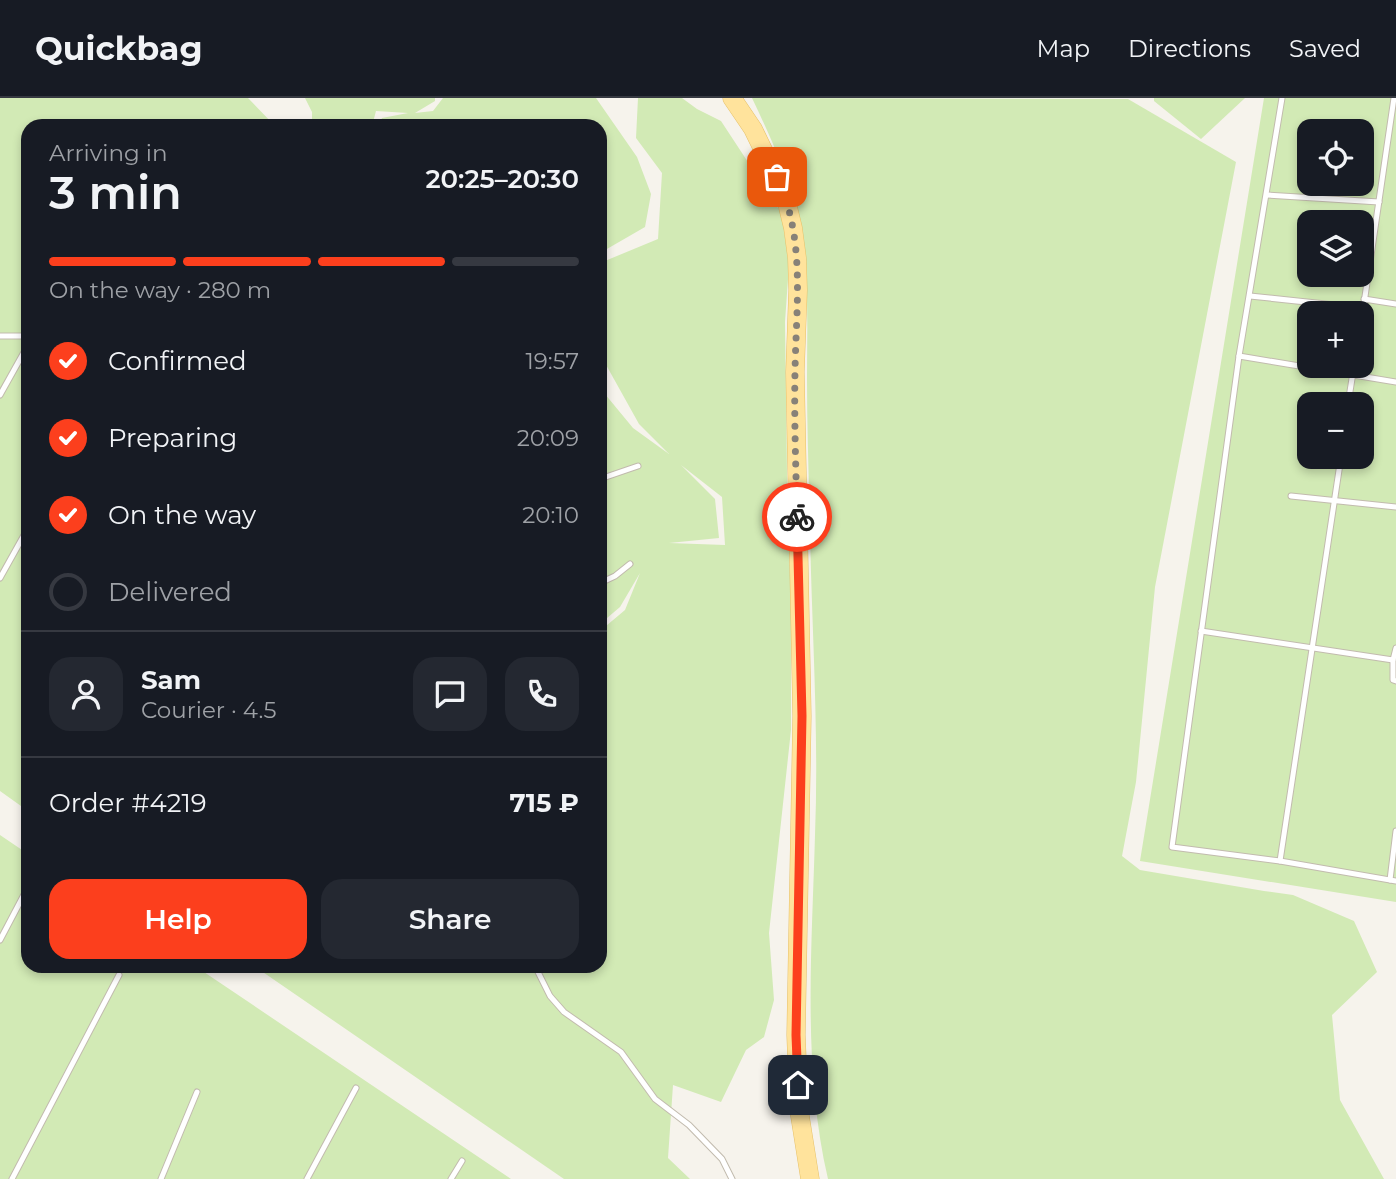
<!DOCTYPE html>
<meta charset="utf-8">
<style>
body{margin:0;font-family:Montserrat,sans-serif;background:#242831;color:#f1f3f6;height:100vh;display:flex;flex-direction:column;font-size:26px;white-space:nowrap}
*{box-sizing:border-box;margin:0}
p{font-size:23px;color:#9ea1a6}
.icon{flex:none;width:38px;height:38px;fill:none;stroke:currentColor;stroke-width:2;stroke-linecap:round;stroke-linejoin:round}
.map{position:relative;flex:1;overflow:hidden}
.sheet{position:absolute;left:21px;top:21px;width:586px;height:854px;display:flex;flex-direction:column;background:#171b24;border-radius:21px;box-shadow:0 4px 10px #0003}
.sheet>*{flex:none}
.controls{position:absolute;left:1297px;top:21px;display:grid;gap:14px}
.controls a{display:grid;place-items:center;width:77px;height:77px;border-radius:14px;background:#171b24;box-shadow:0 4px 10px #0003;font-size:35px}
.pin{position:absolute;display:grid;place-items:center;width:60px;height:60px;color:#fff;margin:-30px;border-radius:14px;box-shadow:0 4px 10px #0006}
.courier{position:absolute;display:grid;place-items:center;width:70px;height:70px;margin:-35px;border:5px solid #fc3f1d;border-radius:50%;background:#fff;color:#222;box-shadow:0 2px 9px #0007}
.headline em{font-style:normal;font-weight:600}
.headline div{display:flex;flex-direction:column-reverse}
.headline{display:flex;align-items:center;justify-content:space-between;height:119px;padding:0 28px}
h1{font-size:46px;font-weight:600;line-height:52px}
.bar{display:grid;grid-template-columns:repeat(4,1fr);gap:10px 7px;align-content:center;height:84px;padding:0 28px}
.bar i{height:9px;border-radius:5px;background:#363941}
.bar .active{background:#fc3f1d}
.bar p{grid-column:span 4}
.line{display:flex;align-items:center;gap:18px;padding:0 28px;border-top:2px solid #363941}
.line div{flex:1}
.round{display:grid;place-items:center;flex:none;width:74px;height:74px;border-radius:21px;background:#242831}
ol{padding:0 28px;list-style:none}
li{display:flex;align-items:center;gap:21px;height:77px}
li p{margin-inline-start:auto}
li .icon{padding:7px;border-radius:50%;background:#fc3f1d;color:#fff;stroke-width:4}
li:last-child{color:#9ea1a6}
li i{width:38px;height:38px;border:4px solid #363941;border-radius:50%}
.primary-button{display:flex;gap:14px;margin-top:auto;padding:14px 28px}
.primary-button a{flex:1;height:80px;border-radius:21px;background:#fc3f1d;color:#fff;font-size:28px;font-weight:600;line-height:80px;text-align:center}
.primary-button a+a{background:#242831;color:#f1f3f6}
header{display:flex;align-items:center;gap:42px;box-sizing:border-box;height:98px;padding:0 35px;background:#171b24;border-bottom:2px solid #363941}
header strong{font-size:33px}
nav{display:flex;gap:38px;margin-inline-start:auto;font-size:24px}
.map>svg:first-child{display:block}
.green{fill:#d2eab5;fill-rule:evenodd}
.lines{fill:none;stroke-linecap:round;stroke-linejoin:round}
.lane-casing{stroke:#c2bbae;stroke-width:7}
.primary-casing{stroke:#e6c16a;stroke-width:19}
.lane{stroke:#fff;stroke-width:5}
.primary{stroke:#ffe39c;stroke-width:18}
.done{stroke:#878178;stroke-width:7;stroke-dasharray:0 12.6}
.route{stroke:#fc3f1d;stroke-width:9}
</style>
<header>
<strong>Quickbag</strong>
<nav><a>Map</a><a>Directions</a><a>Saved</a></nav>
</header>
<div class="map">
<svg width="1396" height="1081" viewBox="0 0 1396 1081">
<rect width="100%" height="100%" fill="#f6f3ec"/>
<g class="green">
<polygon points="0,0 248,0 275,28 28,28 28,713 0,693"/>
<polygon points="305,0 435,0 435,3 415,15 433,13 443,0 596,0 637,59 651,96 645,129 600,155 600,28 378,28 382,20 408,15 376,13 372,28 312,28 312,14"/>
<path d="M 638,0 L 682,0 L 697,11 L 721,23 L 782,116 L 789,167 L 785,224 L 787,375 L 791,512 L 791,632 L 769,835 L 774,902 L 764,939 L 746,952 L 721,1004 L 673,987 L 668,1060 L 690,1081 L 564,1081 L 254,868 L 600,868 L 600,702 L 603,693 L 600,632 L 600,533 L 625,512 L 640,475 L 620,509 L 600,526 L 600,290 L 633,330 L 669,356 L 639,326 L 600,256 L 600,165 L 658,141 L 662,75 L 636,40 ZM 681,367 L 722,399 L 725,447 L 669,445 L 719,440 L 715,401 Z"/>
<path d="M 752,0 L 1128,1 L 1236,64 L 1155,489 L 1136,684 L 1122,758 L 1140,772 L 1264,793 L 1293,797 L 1354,823 L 1377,874 L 1332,917 L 1340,1002 L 1384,1081 L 828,1081 C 802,969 812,851 815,737 C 819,636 812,535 810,435 C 809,384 807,333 807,281 C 807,227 810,171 797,118 C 788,77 770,38 752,0 Z"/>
<polygon points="1154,0 1245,0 1201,41 1154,3"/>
<path d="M 1264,0 L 1396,0 L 1396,804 L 1140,763 ZM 1309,33 L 1362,33 L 1362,86 L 1309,86 ZM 1309,124 L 1362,124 L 1362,177 L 1309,177 ZM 1309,215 L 1362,215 L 1362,268 L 1309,268 ZM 1309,306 L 1362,306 L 1362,359 L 1309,359 Z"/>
<polygon points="0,737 28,756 28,868 195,868 511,1081 0,1081"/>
</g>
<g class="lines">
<g class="lane-casing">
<g id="lane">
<polyline points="1282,0 1239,258 1172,749 1280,763 1396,783"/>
<polyline points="1267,97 1379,104"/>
<polyline points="1250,198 1363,210"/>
<polyline points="1364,201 1396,206"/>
<polyline points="1362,219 1394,0"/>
<polyline points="0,238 28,238"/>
<polyline points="1239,258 1396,284"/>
<polyline points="0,297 28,247"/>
<polyline points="1348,306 1354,268"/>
<polyline points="600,381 638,368"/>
<polyline points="1291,398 1396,409"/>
<polyline points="0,480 28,430"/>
<polyline points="600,485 615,478 630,466"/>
<polyline points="1201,533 1393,562 1396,550"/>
<polyline points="1393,562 1393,582 1396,583"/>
<polyline points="1280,763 1341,359"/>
<polyline points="1390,782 1396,733"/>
<polyline points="0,842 28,789"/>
<polyline points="535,868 550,898 564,914 621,954 655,1001 689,1027 722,1061 732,1081"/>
<polyline points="12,1081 119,877"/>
<polyline points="161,1081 197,994"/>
<polyline points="307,1081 356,990"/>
<polyline points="451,1081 462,1063"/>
</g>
</g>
<g class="primary-casing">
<polyline id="primary" points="732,0 753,31 785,97 793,130 797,160 798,192 795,274 802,618 796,937 799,1012 810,1081"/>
</g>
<use href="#lane" class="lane"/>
<use href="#primary" class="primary"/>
</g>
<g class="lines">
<path class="done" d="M 777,79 C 806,141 796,208 795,274 C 794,322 796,371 797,419"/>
<polyline class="route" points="797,419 802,618 796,937 798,987"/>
</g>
</svg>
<div class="controls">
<a><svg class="icon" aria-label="locate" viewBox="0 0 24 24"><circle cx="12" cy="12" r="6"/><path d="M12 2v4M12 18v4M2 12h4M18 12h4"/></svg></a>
<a><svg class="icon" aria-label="layers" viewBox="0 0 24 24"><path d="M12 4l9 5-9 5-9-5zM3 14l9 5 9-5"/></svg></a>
<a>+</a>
<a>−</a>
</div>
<div class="pin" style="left:777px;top:79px;background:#ea580c"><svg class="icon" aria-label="bag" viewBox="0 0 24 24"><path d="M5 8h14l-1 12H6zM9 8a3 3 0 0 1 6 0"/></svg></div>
<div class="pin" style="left:798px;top:987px;background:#1f2937"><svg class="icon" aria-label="home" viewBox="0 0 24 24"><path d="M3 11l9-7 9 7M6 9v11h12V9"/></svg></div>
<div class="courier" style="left:797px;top:419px"><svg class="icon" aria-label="bike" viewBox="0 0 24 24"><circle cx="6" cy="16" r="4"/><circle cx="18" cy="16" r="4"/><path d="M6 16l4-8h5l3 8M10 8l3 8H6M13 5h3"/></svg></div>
<section class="sheet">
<div class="headline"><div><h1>3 min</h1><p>Arriving in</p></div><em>20:25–20:30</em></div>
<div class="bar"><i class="active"></i><i class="active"></i><i class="active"></i><i></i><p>On the way · 280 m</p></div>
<ol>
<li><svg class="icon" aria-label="check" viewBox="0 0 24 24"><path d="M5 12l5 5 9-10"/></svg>Confirmed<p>19:57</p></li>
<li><svg class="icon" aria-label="check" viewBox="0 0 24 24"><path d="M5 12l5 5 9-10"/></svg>Preparing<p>20:09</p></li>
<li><svg class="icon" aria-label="check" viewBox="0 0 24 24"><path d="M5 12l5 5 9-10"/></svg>On the way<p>20:10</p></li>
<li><i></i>Delivered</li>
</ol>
<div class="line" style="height:126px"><a class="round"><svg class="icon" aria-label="person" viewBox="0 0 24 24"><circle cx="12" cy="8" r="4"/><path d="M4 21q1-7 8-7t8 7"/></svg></a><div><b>Sam</b><p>Courier · 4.5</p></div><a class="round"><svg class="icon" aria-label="chat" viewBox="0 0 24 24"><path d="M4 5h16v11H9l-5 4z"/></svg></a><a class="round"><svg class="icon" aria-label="phone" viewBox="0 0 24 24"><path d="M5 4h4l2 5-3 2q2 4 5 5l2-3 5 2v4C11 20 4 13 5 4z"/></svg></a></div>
<div class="line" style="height:91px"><div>Order #4219</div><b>715 ₽</b></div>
<div class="primary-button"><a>Help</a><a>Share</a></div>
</section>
</div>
